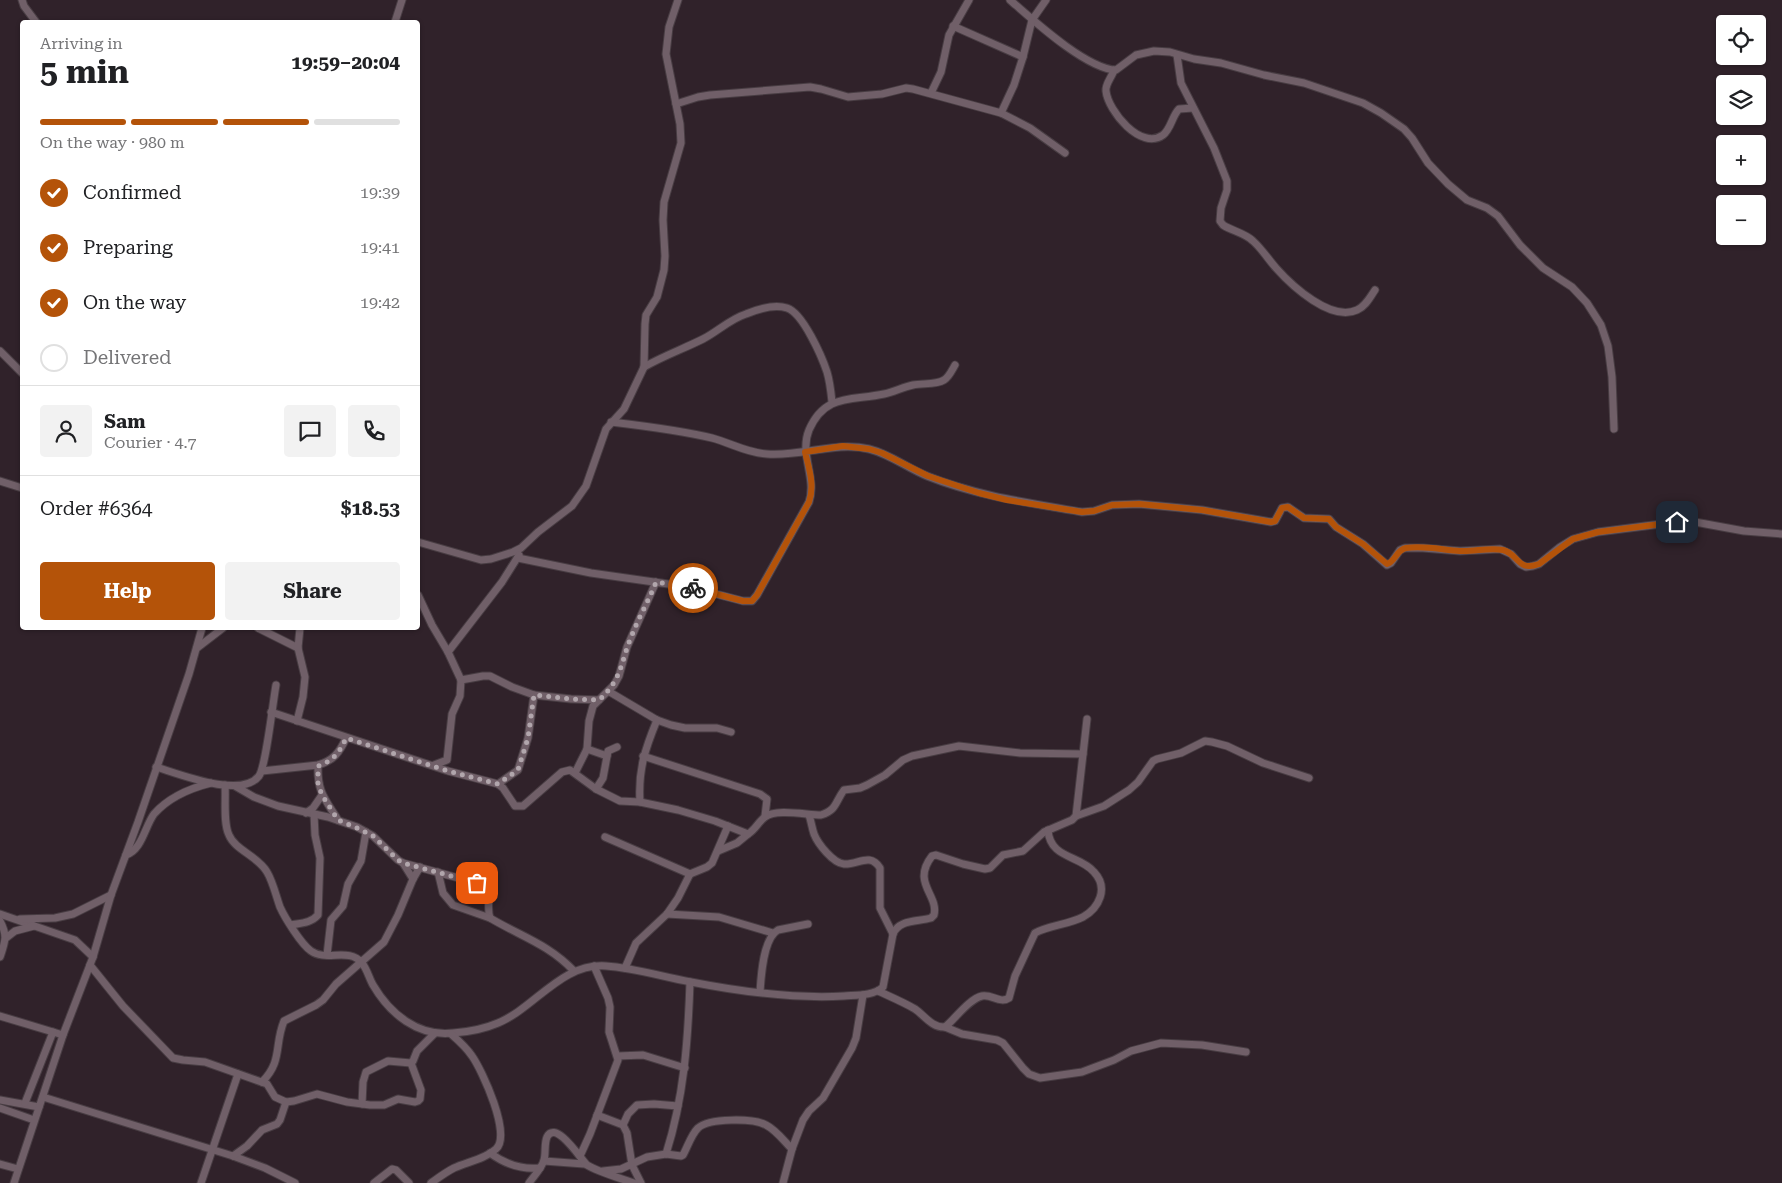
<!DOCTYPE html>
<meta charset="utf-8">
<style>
body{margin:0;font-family:"Roboto Serif",serif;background:#f2f2f2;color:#202124;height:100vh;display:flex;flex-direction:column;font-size:19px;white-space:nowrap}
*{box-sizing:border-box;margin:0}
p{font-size:16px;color:#757577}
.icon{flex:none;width:28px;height:28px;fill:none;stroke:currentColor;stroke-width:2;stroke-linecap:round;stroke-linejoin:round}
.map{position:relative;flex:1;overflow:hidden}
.side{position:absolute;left:20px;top:20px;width:400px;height:610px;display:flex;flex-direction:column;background:#fff;border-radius:5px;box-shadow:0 1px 4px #0004}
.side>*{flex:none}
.buttons{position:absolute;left:1716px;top:15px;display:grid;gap:10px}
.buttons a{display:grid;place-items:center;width:50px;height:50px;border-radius:5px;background:#fff;box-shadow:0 1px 4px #0004;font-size:25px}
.pin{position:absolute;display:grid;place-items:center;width:42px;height:42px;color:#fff;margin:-21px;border-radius:10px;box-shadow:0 2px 8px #0006}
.courier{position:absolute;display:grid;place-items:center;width:50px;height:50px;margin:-25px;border:4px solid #b45309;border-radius:50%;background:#fff;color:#222;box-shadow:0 1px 6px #0007}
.overview em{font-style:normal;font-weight:700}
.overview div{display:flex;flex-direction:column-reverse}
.overview{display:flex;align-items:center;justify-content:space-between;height:85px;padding:0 20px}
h1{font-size:32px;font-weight:700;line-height:38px}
.bar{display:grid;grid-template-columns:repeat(4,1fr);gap:8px 5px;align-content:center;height:60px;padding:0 20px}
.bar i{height:6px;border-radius:4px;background:#e0e0e0}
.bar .on{background:#b45309}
.bar p{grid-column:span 4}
.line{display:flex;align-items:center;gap:12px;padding:0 20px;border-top:1px solid #e0e0e0}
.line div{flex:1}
.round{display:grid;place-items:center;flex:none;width:52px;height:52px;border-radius:5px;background:#f2f2f2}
ol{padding:0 20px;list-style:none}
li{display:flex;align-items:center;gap:15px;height:55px}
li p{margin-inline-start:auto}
li .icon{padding:5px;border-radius:50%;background:#b45309;color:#fff;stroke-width:4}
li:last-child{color:#757577}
li i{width:28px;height:28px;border:2px solid #e0e0e0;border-radius:50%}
.cta{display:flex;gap:10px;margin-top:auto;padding:10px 20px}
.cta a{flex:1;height:58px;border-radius:5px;background:#b45309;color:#fff;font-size:20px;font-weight:700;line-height:58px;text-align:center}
.cta a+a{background:#f2f2f2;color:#202124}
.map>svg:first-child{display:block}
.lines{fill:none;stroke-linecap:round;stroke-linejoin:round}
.street-casing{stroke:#483d43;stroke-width:9}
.street{stroke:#705f68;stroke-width:7}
.done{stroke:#b1a6ac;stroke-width:5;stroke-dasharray:0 9}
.route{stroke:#b45309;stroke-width:6}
</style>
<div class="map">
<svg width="1782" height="1183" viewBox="0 0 1782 1183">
<rect width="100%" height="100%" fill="#30222a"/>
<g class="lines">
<g class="street-casing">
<g id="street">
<polyline points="22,0 24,6 36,22"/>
<path d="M 1010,0 C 1032,19 1086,69 1116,70 L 1136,55 L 1154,51 L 1170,52 L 1194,59 L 1221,63 L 1264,75 L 1304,83 L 1363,103 L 1381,113 L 1404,129 L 1412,138 L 1428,163 L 1448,184 L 1467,200 L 1487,208 L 1498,216 L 1520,245 L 1543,268 L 1572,287 L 1587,303 L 1601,325 L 1608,346 L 1612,377 L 1614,429"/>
<polyline points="395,22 402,0"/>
<polyline points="953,26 1023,57"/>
<path d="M 1177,55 L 1181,83 L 1214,148 L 1227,181 L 1227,190 L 1221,208 L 1220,221 L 1223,225 C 1232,231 1245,233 1253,241 C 1262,249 1268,259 1276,268 C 1292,286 1331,322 1357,310 C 1366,306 1370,297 1375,290"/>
<path d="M 1114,70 C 1112,77 1105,84 1106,91 C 1108,111 1141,151 1163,135 C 1171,129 1172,116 1179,109 L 1193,108"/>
<polyline points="931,93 941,72 949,35 969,0"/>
<polyline points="676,104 698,97 710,95 810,87 821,89 848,97 882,94 906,88 913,89 1001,113 1030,128 1065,153"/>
<polyline points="1001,113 1014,85 1023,57 1032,20 1046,0"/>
<polyline points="0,351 22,373"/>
<path d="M 644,367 C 663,356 683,349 703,339 C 717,332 730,319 746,314 C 758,309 775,304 787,308 C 803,313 822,357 827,372 C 830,382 831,392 832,402"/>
<path d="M 611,422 C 645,426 679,430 712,438 C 731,443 747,453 767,454 C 801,457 835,441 869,449 C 890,454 907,468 927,476 C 977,496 1030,503 1082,512 L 1094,511 L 1112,505 L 1139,504 L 1202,510 L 1271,522 L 1275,521 L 1282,508 L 1288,507 L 1304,518 L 1329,519 L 1336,527 L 1363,544 L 1387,565 L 1391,563 L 1400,550 L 1405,548 L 1423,548 L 1460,551 L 1500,549 L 1511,554 L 1520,564 L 1526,567 L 1533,566 L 1539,564 L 1560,547 L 1573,539 L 1598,532 L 1677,522 L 1695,522 L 1744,531 L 1782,534"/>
<polyline points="0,481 22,488"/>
<polyline points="418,542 481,560 491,559 513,552 521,548 538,532 572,506 586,486 606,429 624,409 644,367 645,324 646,315 657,297 664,270 665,256 663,220 664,202 681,143 680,124 666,54 669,27 678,0"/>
<path d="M 518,558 L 591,573 L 689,587 L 743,601 L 752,601 L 757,595 L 809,502 C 817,478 799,454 809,430 C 825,393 852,401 884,394 C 894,392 903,387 913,385 C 923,383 936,385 944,380 C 949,377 952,370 955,365"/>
<polyline points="418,595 432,625 448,652 461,680 460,696 452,714 447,760 434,765"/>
<polyline points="258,628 298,648"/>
<polyline points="197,648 223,628"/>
<polyline points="448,652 502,582 519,555"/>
<polyline points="461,680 483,676 490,676 512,687 534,695 571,699 599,700"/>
<polyline points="608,691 657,720 671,725 685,728 717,728 731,732"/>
<path d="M 271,712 L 448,771 L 498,784 L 503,788 L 515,806 L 523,806 L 562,772 L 570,770 L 596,789 L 620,801 L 640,802 L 678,810 L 715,821 L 748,834 C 756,829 758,822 765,817 C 776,808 807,815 821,815 C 837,810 835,802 844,790 L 860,788 L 867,785 L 885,775 L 903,760 L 912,756 L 959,746 L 1020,753 L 1083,754"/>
<polyline points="297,721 303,697 305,677 298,648 300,628"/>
<polyline points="587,749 607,756"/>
<polyline points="643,756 760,794 767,799 765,816"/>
<path d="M 318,765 C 317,792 325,799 338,820"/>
<path d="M 156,767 C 179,774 241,799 259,776 C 266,766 273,701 276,685"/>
<path d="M 262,771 L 318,765 C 333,761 340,752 346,738"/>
<polyline points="575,773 587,749 589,721 593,706 614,685 619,676 627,647 656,582"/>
<polyline points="498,784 518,770 528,738 534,695"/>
<path d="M 225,785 C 226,799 223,823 229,835 C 235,850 258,856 267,872 C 273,882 276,896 280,907 C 285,918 301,944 311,951 C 326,962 349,947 362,963 C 367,969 369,978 373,985 C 390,1014 418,1037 453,1033 C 468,1032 484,1029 498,1023 C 536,1007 561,963 606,966 C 635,968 663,977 691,982 C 742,992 793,999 844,996 C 857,995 873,996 883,987 L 893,934 C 899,919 918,922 931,918 L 934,915 C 939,895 911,883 932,856 L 936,855 L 963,864 L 985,869 L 990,868 L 1003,855 L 1023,851 L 1044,832 L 1072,820 L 1076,816 L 1087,719"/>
<path d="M 235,786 L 254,797 L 278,806 L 328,817 L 357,827 L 373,836 L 398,860 L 403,863 L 477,883 C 496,893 485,903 490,918 C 522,937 548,944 574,971"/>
<polyline points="596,789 603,778 608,751 617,747"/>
<path d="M 640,802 C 638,770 645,749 657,720"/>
<polyline points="306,813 313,808 322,795"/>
<path d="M 809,815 C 811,821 812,828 814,834 C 818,844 833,863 844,864 C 858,865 870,852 880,868 L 880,908 L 893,934"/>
<polyline points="1076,816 1104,806 1129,790 1138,782 1153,761 1157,759 1181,753 1205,741 1212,742 1227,746 1263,763 1309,778"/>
<polyline points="605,837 690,874"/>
<polyline points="718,851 737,843 748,834"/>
<path d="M 126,855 C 142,850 145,826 154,814 C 169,797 191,788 211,783"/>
<polyline points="403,863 413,879"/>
<polyline points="438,872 443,893 453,905 490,918"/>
<polyline points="0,914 75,940 93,957"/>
<polyline points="667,914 719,917 773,933"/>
<polyline points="20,919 55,918 73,914 111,895"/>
<path d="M 0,921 C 8,936 5,942 0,957"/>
<path d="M 291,925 C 301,923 311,923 318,915 L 320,858 L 315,835 L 314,814"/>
<polyline points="6,938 15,931 34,926"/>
<polyline points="327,955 331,920 343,906 348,884 361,861 366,832"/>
<polyline points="90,965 123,1006 173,1058 183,1060 205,1062 267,1084 275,1097 286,1102 294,1101 317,1094 347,1102 370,1105 384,1105 398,1099 415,1102 418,1101 420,1099 421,1090 411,1063"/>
<polyline points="625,968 636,943 667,914 678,898 690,874 707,867 712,863 728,826"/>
<path d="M 878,991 C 891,997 903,1002 915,1009 C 924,1015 932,1028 945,1027 C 955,1019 969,999 982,996 C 992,994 1000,1004 1009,998 L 1015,976 L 1035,933 C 1050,925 1067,925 1083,917 C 1099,908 1109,888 1094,872 C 1080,855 1050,859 1048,830"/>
<path d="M 760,992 C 761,977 763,938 778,930 L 808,924"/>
<polyline points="0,1016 63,1035"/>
<polyline points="945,1027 962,1034 997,1040 1003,1043 1023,1068 1029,1074 1040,1078 1082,1072 1114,1060 1131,1051 1161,1043 1202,1045 1246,1052"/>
<polyline points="618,1056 643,1055 685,1068"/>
<path d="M 262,1082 C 283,1061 274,1045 284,1021 L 316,1005 L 323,1000 L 336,984 L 384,942 L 398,915 L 413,879 L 420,867"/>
<polyline points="43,1097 233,1156 265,1168 295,1183"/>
<polyline points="0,1100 39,1107"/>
<polyline points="25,1103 53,1032"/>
<polyline points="362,1104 363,1082 366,1072 388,1061 411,1063 413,1061 417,1051 435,1033"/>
<polyline points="0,1108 34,1120"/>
<polyline points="597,1115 623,1125 627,1133 632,1165 641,1183"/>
<polyline points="623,1125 628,1114 637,1105 654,1104 678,1106"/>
<path d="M 490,1153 C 505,1164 521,1170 540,1168"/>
<path d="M 666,1154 C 684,1097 688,1041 690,982"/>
<polyline points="233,1156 247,1146 262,1130 277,1124 280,1120 286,1102"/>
<polyline points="580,1156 590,1134 618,1060 609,1032 610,1007 608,998 594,966"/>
<polyline points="544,1161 584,1164"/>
<polyline points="0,1164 18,1169"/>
<path d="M 603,1171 L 621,1169 L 647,1157 L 666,1154 L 681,1156 L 683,1155 C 688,1146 691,1135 698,1128 C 709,1118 753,1118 766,1125 C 776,1130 784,1141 792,1149"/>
<polyline points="14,1183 63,1035 93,957 111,895 138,822 189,674 202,628"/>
<polyline points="201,1183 238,1074"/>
<polyline points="374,1183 392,1169 396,1170 409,1183"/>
<path d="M 431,1183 C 438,1178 446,1172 454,1168 C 467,1162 485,1159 496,1149 C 512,1135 482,1070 472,1056 C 466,1047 459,1041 451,1034"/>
<path d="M 529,1183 C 534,1176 542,1168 544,1160 C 546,1153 544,1144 547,1137 C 556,1119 582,1161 587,1165 C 596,1171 622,1179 634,1183"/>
<polyline points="783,1183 792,1149 803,1120 809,1111 823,1098 852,1048 856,1038 863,995"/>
</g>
</g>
<use href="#street" class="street"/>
</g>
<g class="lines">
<path class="done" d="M 477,883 L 403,863 L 398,860 L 373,836 L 357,828 L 338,820 L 322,795 L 318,784 L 318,766 C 333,761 340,752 346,738 L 448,771 L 498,784 L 518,770 L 528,738 L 534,695 L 571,699 L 599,700 C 623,678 620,663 632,635 C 639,617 649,600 656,582 L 693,588"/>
<path class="route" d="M 693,588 L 743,601 L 752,601 L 757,595 L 809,502 C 815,485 809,469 805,452 L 843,446 L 869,449 L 882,453 L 928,476 L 979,493 L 1007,500 L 1082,512 L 1094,511 L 1112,505 L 1139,504 L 1202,510 L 1271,522 L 1275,521 L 1282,508 L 1288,507 L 1304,518 L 1329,519 L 1336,527 L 1363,544 L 1387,564 C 1396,561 1396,550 1406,548 C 1424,545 1443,550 1460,551 C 1474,552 1489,547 1503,550 C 1519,554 1517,572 1539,564 L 1573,539 L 1598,532 L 1677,522"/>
</g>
</svg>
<div class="buttons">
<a><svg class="icon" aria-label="locate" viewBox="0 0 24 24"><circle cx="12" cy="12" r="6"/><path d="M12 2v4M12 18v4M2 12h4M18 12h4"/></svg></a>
<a><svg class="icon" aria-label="layers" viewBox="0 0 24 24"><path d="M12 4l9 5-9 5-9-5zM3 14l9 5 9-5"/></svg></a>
<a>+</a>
<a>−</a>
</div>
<div class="pin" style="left:477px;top:883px;background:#ea580c"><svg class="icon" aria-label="bag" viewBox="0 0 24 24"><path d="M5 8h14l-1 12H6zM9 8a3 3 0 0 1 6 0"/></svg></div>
<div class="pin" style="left:1677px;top:522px;background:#1f2937"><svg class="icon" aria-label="home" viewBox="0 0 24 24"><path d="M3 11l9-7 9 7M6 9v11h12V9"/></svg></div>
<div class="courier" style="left:693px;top:588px"><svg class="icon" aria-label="bike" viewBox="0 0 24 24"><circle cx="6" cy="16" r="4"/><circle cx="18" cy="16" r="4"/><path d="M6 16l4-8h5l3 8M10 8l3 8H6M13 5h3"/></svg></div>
<section class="side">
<div class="overview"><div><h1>5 min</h1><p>Arriving in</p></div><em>19:59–20:04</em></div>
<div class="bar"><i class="on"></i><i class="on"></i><i class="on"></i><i></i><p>On the way · 980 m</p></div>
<ol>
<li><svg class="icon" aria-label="check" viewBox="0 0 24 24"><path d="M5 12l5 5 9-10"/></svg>Confirmed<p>19:39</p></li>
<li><svg class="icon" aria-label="check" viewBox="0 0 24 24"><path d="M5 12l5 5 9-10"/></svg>Preparing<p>19:41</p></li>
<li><svg class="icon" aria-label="check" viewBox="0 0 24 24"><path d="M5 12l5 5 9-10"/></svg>On the way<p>19:42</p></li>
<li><i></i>Delivered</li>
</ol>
<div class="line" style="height:90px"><a class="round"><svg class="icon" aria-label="person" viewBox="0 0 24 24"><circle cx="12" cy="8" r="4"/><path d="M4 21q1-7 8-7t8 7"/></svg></a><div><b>Sam</b><p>Courier · 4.7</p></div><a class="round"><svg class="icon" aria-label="chat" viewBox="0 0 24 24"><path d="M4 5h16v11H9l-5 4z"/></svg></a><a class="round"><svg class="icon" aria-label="phone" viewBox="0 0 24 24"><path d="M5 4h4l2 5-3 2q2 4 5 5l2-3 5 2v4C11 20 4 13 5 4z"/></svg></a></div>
<div class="line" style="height:65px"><div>Order #6364</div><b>$18.53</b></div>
<div class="cta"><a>Help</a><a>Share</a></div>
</section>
</div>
